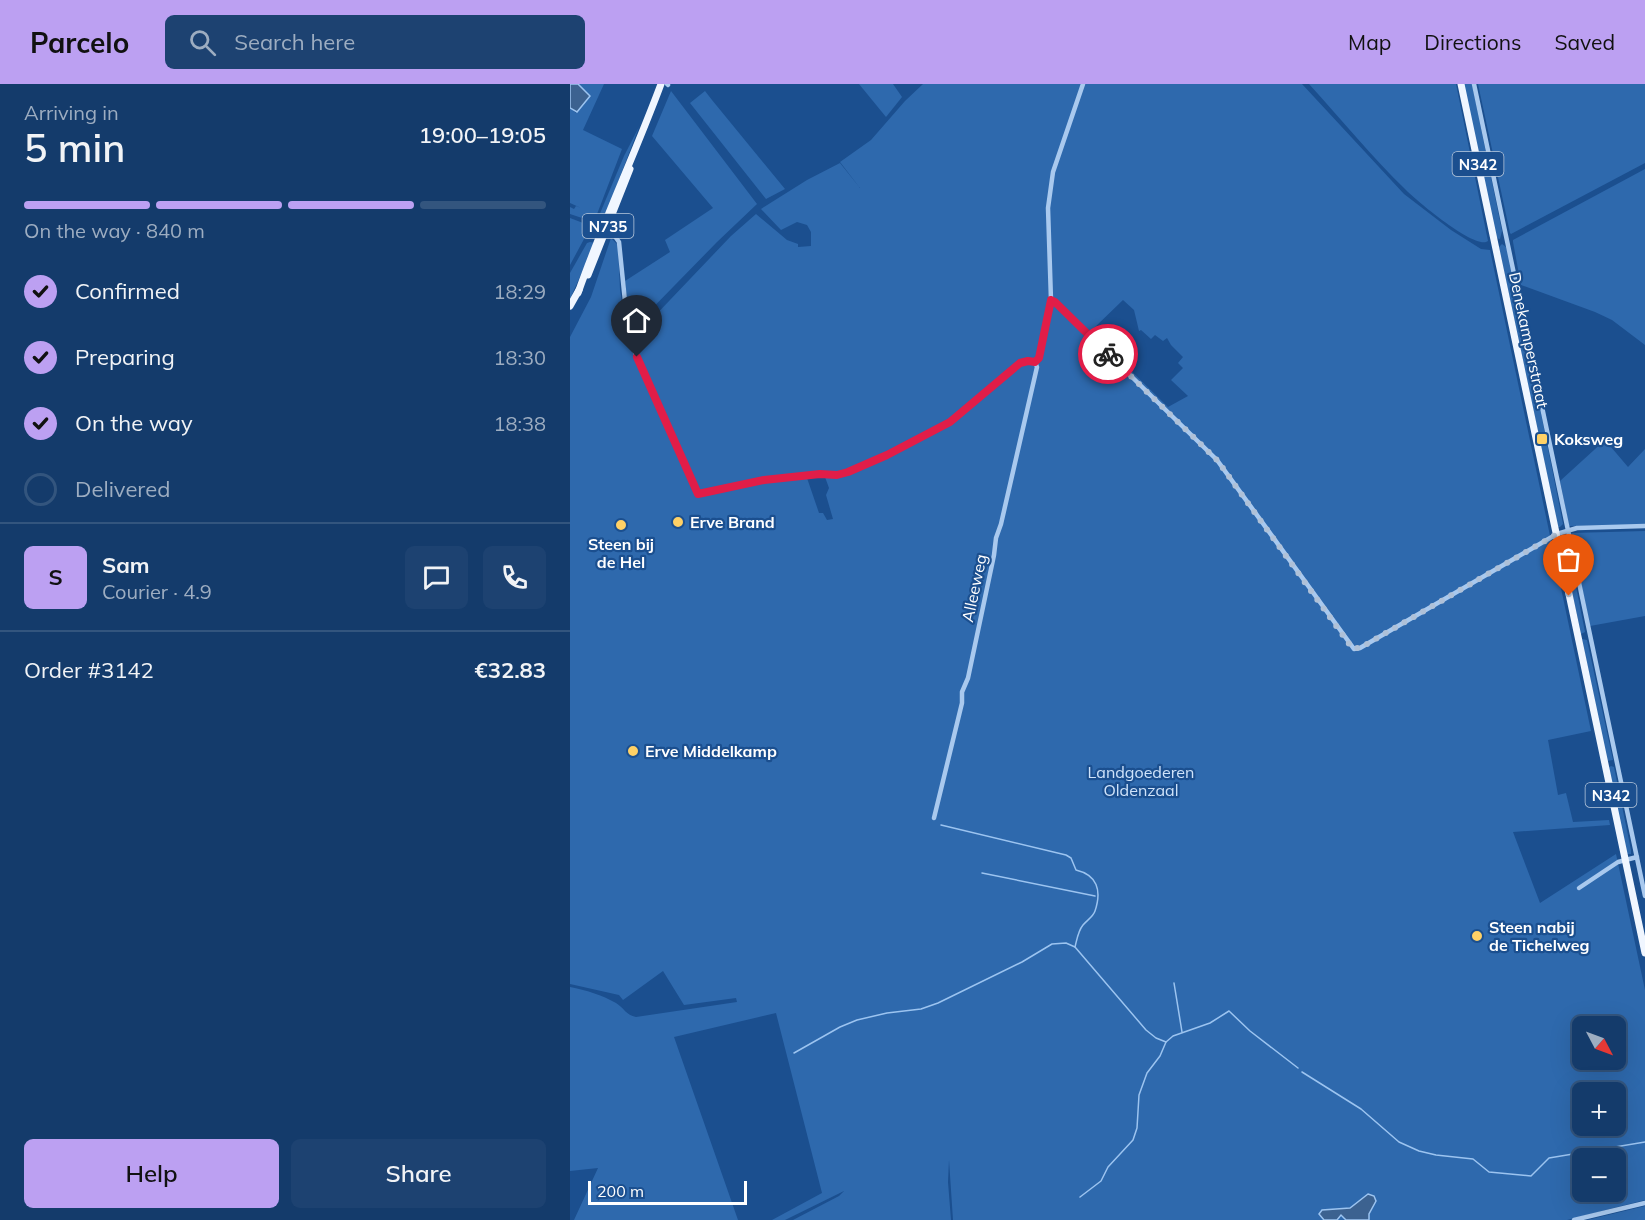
<!DOCTYPE html>
<meta charset="utf-8">
<style>
body{margin:0;font-family:Mulish,sans-serif;background:#1d4271;color:#f1f3f6;height:100vh;display:flex;flex-direction:column;font-size:22px;white-space:nowrap}
*{box-sizing:border-box;margin:0}
p{font-size:20px;color:#9dadc1}
.icon{flex:none;width:33px;height:33px;fill:none;stroke:currentColor;stroke-width:2;stroke-linecap:round;stroke-linejoin:round}
.map{position:relative;flex:1;overflow:hidden}
.sheet{display:flex;flex-direction:column;background:#143b6b;width:570px}
.sheet>*{flex:none}
.needle{width:39px;rotate:131deg}
.tools{position:absolute;left:1002px;top:932px;display:grid;gap:12px}
.tools a{display:grid;place-items:center;width:54px;height:54px;border-radius:9px;background:#143b6b;box-shadow:0 6px 24px #0002,0 0 0 2px #33557e;font-size:30px}
.scale{position:absolute;left:18px;bottom:15px;width:159px;box-sizing:border-box;padding-left:6px;border:3px solid #fff;border-top:0;font-size:16px;line-height:21px;white-space:nowrap;color:#fff;-webkit-text-stroke:4px #1b4f8f;paint-order:stroke}
.pin{position:absolute;display:grid;place-items:center;width:51px;height:51px;color:#fff;margin:-62px -26px;border-radius:50% 50% 50% 0;rotate:-45deg;box-shadow:0 0 6px #0007}
.pin .icon{rotate:45deg}
.courier{position:absolute;display:grid;place-items:center;width:60px;height:60px;margin:-30px;border:4px solid #e11d48;border-radius:50%;background:#fff;color:#222;box-shadow:0 2px 8px #0007}
.overview em{font-style:normal;font-weight:600}
.overview div{display:flex;flex-direction:column-reverse}
.overview{display:flex;align-items:center;justify-content:space-between;height:102px;padding:0 24px}
h1{font-size:39px;font-weight:600;line-height:45px}
.bar{display:grid;grid-template-columns:repeat(4,1fr);gap:9px 6px;align-content:center;height:72px;padding:0 24px}
.bar i{height:8px;border-radius:4px;background:#33557e}
.bar .selected{background:#bca0f2}
.bar p{grid-column:span 4}
.line{display:flex;align-items:center;gap:15px;padding:0 24px;border-top:2px solid #33557e}
.line div{flex:1}
.round{display:grid;place-items:center;flex:none;width:63px;height:63px;border-radius:9px;background:#1d4271}
ol{padding:0 24px;list-style:none}
li{display:flex;align-items:center;gap:18px;height:66px}
li p{margin-inline-start:auto}
li .icon{padding:6px;border-radius:50%;background:#bca0f2;color:#111;stroke-width:4}
li:last-child{color:#9dadc1}
li i{width:33px;height:33px;border:3px solid #33557e;border-radius:50%}
.action{display:flex;gap:12px;margin-top:auto;padding:12px 24px}
.action a{flex:1;height:69px;border-radius:9px;background:#bca0f2;color:#111;font-size:24px;font-weight:600;line-height:69px;text-align:center}
.action a+a{background:#1d4271;color:#f1f3f6}
header{display:flex;align-items:center;gap:36px;box-sizing:border-box;height:84px;padding:0 30px;background:#bca0f2;color:#111}
header strong{font-size:28px}
nav{display:flex;gap:33px;margin-inline-start:auto;font-size:21px}
.search{width:420px;height:54px;background:#1d4271;display:flex;align-items:center;gap:15px;box-sizing:border-box;padding:0 21px;border-radius:9px;color:#9dadc1;font-size:22px}
main{display:flex;flex:1;min-height:0}
.map>svg:first-child{display:block}
.green{fill:#2e69ad;fill-rule:evenodd}
.water{fill:#3c6290;stroke:#9cc4f0;stroke-width:1.5}
.lines{fill:none;stroke-linecap:round;stroke-linejoin:round}
.stream{stroke:#9cc4f0;stroke-width:1.5}
.street{stroke:#a9c9ee;stroke-width:4.5}
.primary{stroke:#f0f6ff;stroke-width:7}
.done{stroke:#afc1d8;stroke-width:6;stroke-dasharray:0 10.8}
.route{stroke:#e11d48;stroke-width:8}
.poi-dot{fill:#ffd166;stroke:#1b4f8f;stroke-width:2}
.labels{text-anchor:middle;dominant-baseline:central;stroke-width:4.5;stroke-linejoin:round;paint-order:stroke}
.shield{fill:#1b4f8f;stroke:#bbcadd;stroke-width:1.5}
.shield-label{font-size:15px;font-weight:bold;fill:#fff}
.street-label{font-size:16px;fill:#fff;stroke:#1b4f8f}
.poi-label{font-size:16px;font-weight:bold;fill:#fff;stroke:#1b4f8f;text-anchor:start}
.park-label{font-size:16px;fill:#cfe3fa;stroke:#1b4f8f}
</style>
<header>
<strong>Parcelo</strong>
<div class="search"><svg class="icon" aria-label="search" viewBox="0 0 24 24"><circle cx="10" cy="10" r="6"/><path d="M15 15l6 6"/></svg>Search here</div>
<nav><a>Map</a><a>Directions</a><a>Saved</a></nav>
</header>
<main>
<section class="sheet">
<div class="overview"><div><h1>5 min</h1><p>Arriving in</p></div><em>19:00–19:05</em></div>
<div class="bar"><i class="selected"></i><i class="selected"></i><i class="selected"></i><i></i><p>On the way · 840 m</p></div>
<ol>
<li><svg class="icon" aria-label="check" viewBox="0 0 24 24"><path d="M5 12l5 5 9-10"/></svg>Confirmed<p>18:29</p></li>
<li><svg class="icon" aria-label="check" viewBox="0 0 24 24"><path d="M5 12l5 5 9-10"/></svg>Preparing<p>18:30</p></li>
<li><svg class="icon" aria-label="check" viewBox="0 0 24 24"><path d="M5 12l5 5 9-10"/></svg>On the way<p>18:38</p></li>
<li><i></i>Delivered</li>
</ol>
<div class="line" style="height:108px"><b class="round" style="background:#bca0f2;color:#111">S</b><div><b>Sam</b><p>Courier · 4.9</p></div><a class="round"><svg class="icon" aria-label="chat" viewBox="0 0 24 24"><path d="M4 5h16v11H9l-5 4z"/></svg></a><a class="round"><svg class="icon" aria-label="phone" viewBox="0 0 24 24"><path d="M5 4h4l2 5-3 2q2 4 5 5l2-3 5 2v4C11 20 4 13 5 4z"/></svg></a></div>
<div class="line" style="height:78px"><div>Order #3142</div><b>€32.83</b></div>
<div class="action"><a>Help</a><a>Share</a></div>
</section>
<div class="map">
<svg width="1075" height="1136" viewBox="0 0 1075 1136">
<rect width="100%" height="100%" fill="#1b4f8f"/>
<g class="green">
<polygon points="8,0 34,0 13,46 52,65 24,138 0,130 0,123 4,125 6,122 11,124 0,119 0,24 6,29"/>
<polygon points="289,0 323,0 332,13 316,33"/>
<path d="M 353,0 L 732,0 L 834,110 L 881,146 L 911,165 L 920,166 L 1021,647 L 978,656 L 988,711 L 996,709 L 1003,738 L 1039,736 L 1040,741 L 943,748 L 970,819 L 1046,770 L 1075,906 L 1075,1116 L 997,1136 L 383,1136 L 379,1076 L 378,1098 L 381,1136 L 223,1136 L 269,1112 L 274,1107 L 215,1136 L 202,1136 L 252,1109 L 206,929 L 104,953 L 168,1136 L 4,1136 L 28,1084 L 0,1087 L 0,903 C 16,906 32,911 46,919 C 54,924 56,931 66,933 L 167,918 L 166,914 L 114,921 L 93,887 L 53,916 L 49,911 L 0,900 L 0,253 L 21,213 L 41,154 L 48,161 L 50,206 L 59,259 L 161,152 L 186,130 L 217,156 L 228,160 L 228,163 L 241,162 L 241,148 L 237,141 L 227,138 L 211,146 L 191,125 L 237,96 L 270,79 L 290,104 L 270,78 L 301,56 L 335,17 ZM 553,216 L 564,226 L 569,247 L 571,246 L 581,255 L 585,251 L 593,257 L 597,254 L 601,261 L 613,273 L 608,279 L 613,284 L 601,296 L 618,312 L 598,323 L 549,275 L 551,272 L 524,244 ZM 255,393 L 259,404 L 256,411 L 263,435 L 257,436 L 253,429 L 249,429 L 237,394 ZM 1012,942 L 1046,942 L 1046,975 L 1012,975 ZM 1012,1008 L 1046,1008 L 1046,1041 L 1012,1041 ZM 1012,1074 L 1046,1074 L 1046,1107 L 1012,1107 Z"/>
<path d="M 739,0 L 886,0 L 918,157 L 916,158 C 901,162 848,118 836,106 C 802,73 771,35 739,0 Z"/>
<polygon points="893,0 902,0 932,147 930,155 926,154"/>
<polygon points="908,0 1075,0 1075,79 941,150 940,149"/>
<polygon points="101,7 187,120 147,158 62,245 60,243 55,197 100,168 95,156 143,124 82,52"/>
<polygon points="135,7 142,16 215,105 196,115 120,19"/>
<polygon points="69,43 32,140 29,141 26,139 54,72"/>
<polygon points="1075,85 1075,261 1042,236 1025,228 951,201 943,158 943,156"/>
<polygon points="0,134 21,142 0,181"/>
<polygon points="20,158 25,159 0,215 0,189 17,159"/>
<polygon points="932,160 936,163 941,178 993,440 990,443 988,443 929,163"/>
<polygon points="1035,356 1058,383 1075,365 1075,441 999,442 990,397"/>
<polygon points="1075,447 1075,532 1020,542 1001,449"/>
<polygon points="993,450 995,451 998,462 1015,548 1011,550 990,452"/>
<polygon points="1012,555 1017,556 1043,676 1037,677"/>
<polygon points="1041,682 1044,683 1061,766 1061,770 1057,770 1038,684"/>
<polygon points="1075,1122 1075,1136 1017,1136"/>
</g>
<g class="water">
<polygon points="0,0 8,0 20,12 7,28 0,24"/>
<polygon points="798,1110 804,1112 806,1117 799,1130 799,1136 776,1136 771,1131 767,1136 754,1136 749,1130 752,1126 780,1124"/>
</g>
<g class="lines">
<g class="stream">
<path d="M 371,741 L 496,771 L 501,774 L 506,786 C 527,791 532,806 525,827 C 523,833 517,836 513,841 C 508,847 507,855 505,863 L 576,946 L 586,954 L 596,958"/>
<polyline points="412,789 525,812"/>
<polyline points="604,899 612,948"/>
<polyline points="224,969 270,943 287,936 317,929 351,925 368,919 452,878 482,860 496,859 505,863"/>
<polyline points="732,988 791,1025 829,1058 849,1067 866,1071 903,1075 919,1088 961,1092 979,1074 1075,1058"/>
<polyline points="510,1113 531,1097 538,1083 563,1056 567,1044 569,1011 577,989 590,972 596,958 603,952 640,939 659,927 680,947 728,984"/>
</g>
<g class="street">
<polyline points="97,0 98,1"/>
<polyline points="904,0 1075,812"/>
<polyline points="34,145 44,151 49,158 58,247 62,261 127,410 194,396 250,390 267,391 278,388 317,371 380,338 450,279 461,277 465,278"/>
<polyline points="481,216 485,218 647,376 784,565 790,564 987,450 1007,444 1075,442"/>
<polyline points="465,278 469,274 472,264 481,216 478,124 483,88 513,0"/>
<polyline points="364,734 392,619 392,608 398,594 424,471 426,454 431,440 467,283 465,278"/>
<polyline points="1009,804 1048,778 1067,773"/>
<polyline points="1004,1136 1075,1119"/>
</g>
<g class="primary">
<polyline points="891,0 1075,869"/>
<polyline points="18,191 60,85"/>
<path d="M 8,209 C 33,138 65,70 91,0"/>
<polyline points="0,222 9,206"/>
</g>
</g>
<g class="lines">
<polyline class="done" points="538,270 647,376 782,564 790,564 987,450 999,512"/>
<polyline class="route" points="67,273 128,410 194,396 250,390 267,391 278,388 317,371 380,338 450,279 458,277 465,278 469,274 481,216 485,218 538,270"/>
</g>
<g class="poi-dot">
<rect x="966" y="349" width="12" height="12" rx="3"/>
<circle cx="108" cy="438" r="6"/>
<circle cx="51" cy="441" r="6"/>
<circle cx="63" cy="667" r="6"/>
<circle cx="907" cy="852" r="6"/>
</g>
<g class="labels">
<g class="shield">
<rect x="882.5" y="68" width="51" height="24" rx="4.5"/>
<rect x="12.5" y="130" width="51" height="24" rx="4.5"/>
<rect x="1015.5" y="699" width="51" height="24" rx="4.5"/>
</g>
<g class="shield-label">
<text x="908" y="80">N342</text>
<text x="38" y="142">N735</text>
<text x="1041" y="711">N342</text>
</g>
<g class="street-label">
<text transform="translate(959 256) rotate(78)">Denekamperstraat</text>
<text transform="translate(404 504) rotate(-78)">Alleeweg</text>
</g>
<g class="poi-label">
<text x="984" y="355">Koksweg</text>
<text x="120" y="438">Erve Brand</text>
<text x="51" y="460" text-anchor="middle">Steen bij<tspan x="51" dy="18">de Hel</tspan></text>
<text x="75" y="667">Erve Middelkamp</text>
<text x="919" y="843">Steen nabij<tspan x="919" dy="18">de Tichelweg</tspan></text>
</g>
<g class="park-label">
<text x="571" y="688">Landgoederen<tspan x="571" dy="18">Oldenzaal</tspan></text>
</g>
</g>
</svg>
<div class="tools">
<a><svg class="needle" viewBox="-14 -14 28 28"><path d="M0-13l5 13h-10z" fill="#e53935"/><path d="M0 13l5-13h-10z" fill="#9dadc1"/></svg></a>
<a>+</a>
<a>−</a>
</div>
<div class="scale">200 m</div>
<div class="pin" style="left:999px;top:512px;background:#ea580c"><svg class="icon" aria-label="bag" viewBox="0 0 24 24"><path d="M5 8h14l-1 12H6zM9 8a3 3 0 0 1 6 0"/></svg></div>
<div class="pin" style="left:67px;top:273px;background:#1f2937"><svg class="icon" aria-label="home" viewBox="0 0 24 24"><path d="M3 11l9-7 9 7M6 9v11h12V9"/></svg></div>
<div class="courier" style="left:538px;top:270px"><svg class="icon" aria-label="bike" viewBox="0 0 24 24"><circle cx="6" cy="16" r="4"/><circle cx="18" cy="16" r="4"/><path d="M6 16l4-8h5l3 8M10 8l3 8H6M13 5h3"/></svg></div>
</div>
</main>
